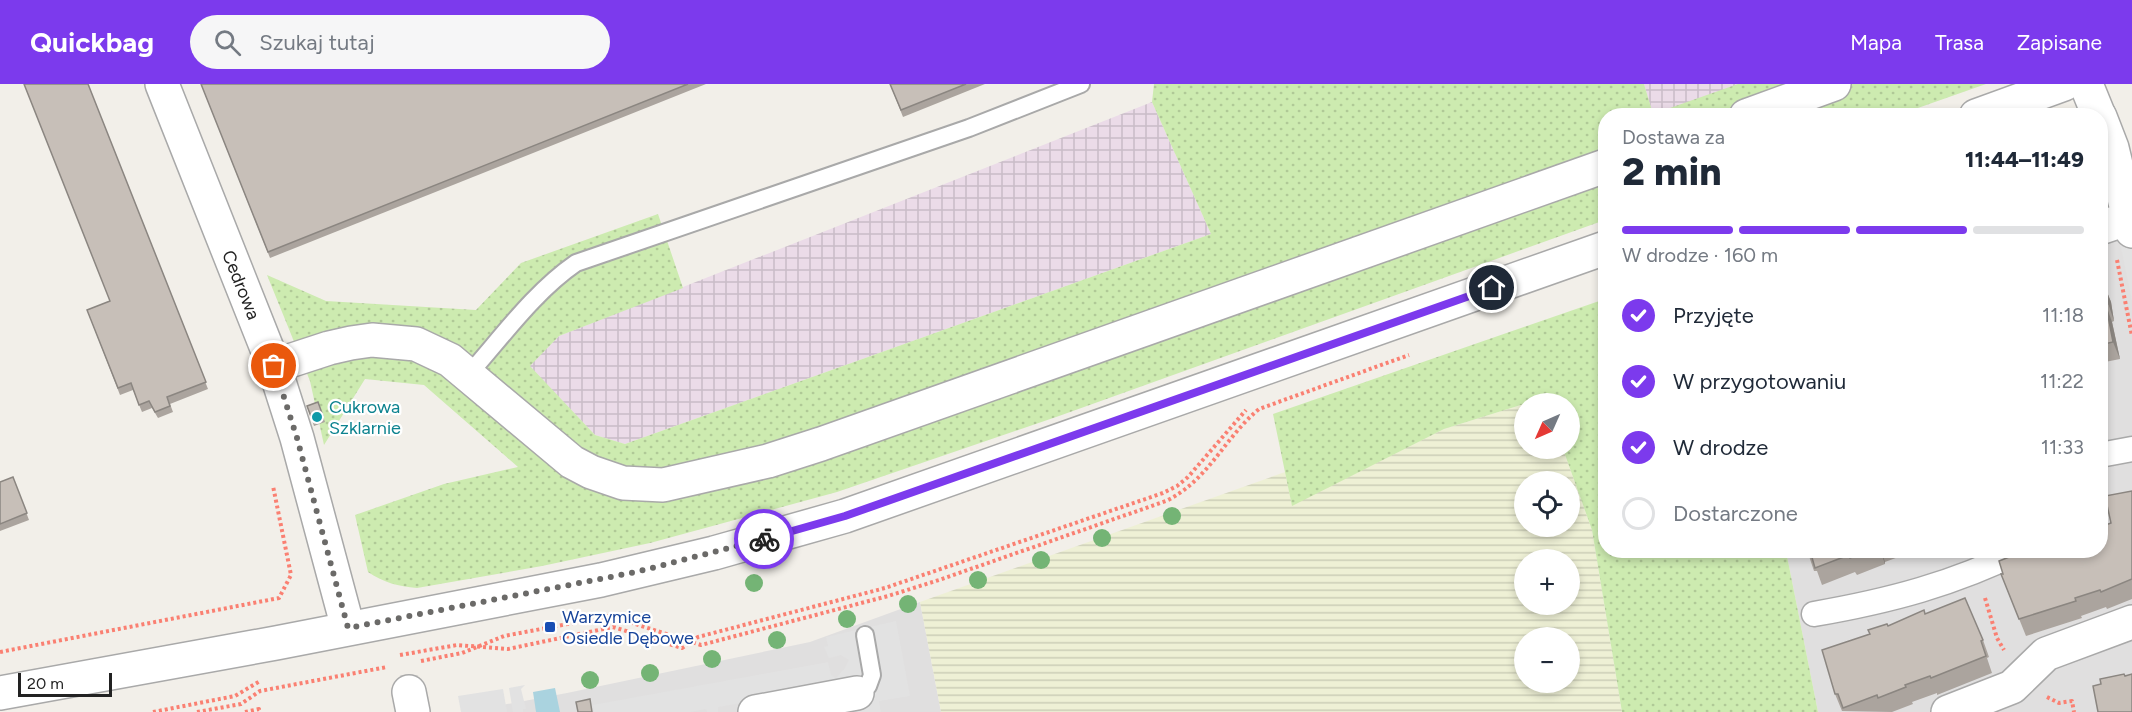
<!DOCTYPE html>
<html lang="pl">
<meta charset="utf-8">
<style>
body{margin:0;font-family:Figtree,sans-serif;background:#f6f6f7;color:#1f2937;height:100vh;display:flex;flex-direction:column;font-size:22px;white-space:nowrap}
*{box-sizing:border-box;margin:0}
p{font-size:20px;color:#747a83}
.icon{flex:none;width:33px;height:33px;fill:none;stroke:currentColor;stroke-width:2;stroke-linecap:round;stroke-linejoin:round}
.map{position:relative;flex:1;overflow:hidden}
.sheet{position:absolute;left:1598px;top:24px;width:510px;height:450px;display:flex;flex-direction:column;background:#fff;border-radius:24px;box-shadow:0 3px 9px #0003}
.sheet>*{flex:none}
.needle{width:39px;rotate:225deg}
.tools{position:absolute;left:1514px;top:309px;display:grid;gap:12px}
.tools a{display:grid;place-items:center;width:66px;height:66px;border-radius:50%;background:#fff;box-shadow:0 3px 9px #0003;font-size:30px}
.scale{position:absolute;left:18px;bottom:15px;width:94px;box-sizing:border-box;padding-left:6px;border:3px solid #222;border-top:0;font-size:16px;line-height:21px;white-space:nowrap;color:#222;-webkit-text-stroke:4px #fff;paint-order:stroke}
.pin{position:absolute;display:grid;place-items:center;width:51px;height:51px;color:#fff;margin:-26px;border:3px solid #fff;border-radius:50%;box-shadow:0 2px 6px #0007}
.courier{position:absolute;display:grid;place-items:center;width:60px;height:60px;margin:-30px;border:4px solid #7c3aed;border-radius:50%;background:#fff;color:#222;box-shadow:0 2px 8px #0007}
.summary em{font-style:normal;font-weight:800}
.summary div{display:flex;flex-direction:column-reverse}
.summary{display:flex;align-items:center;justify-content:space-between;height:102px;padding:0 24px}
h1{font-size:39px;font-weight:800;line-height:45px}
.bar{display:grid;grid-template-columns:repeat(4,1fr);gap:9px 6px;align-content:center;height:72px;padding:0 24px}
.bar i{height:8px;border-radius:4px;background:#e0e1e3}
.bar .selected{background:#7c3aed}
.bar p{grid-column:span 4}
ol{padding:0 24px;list-style:none}
li{display:flex;align-items:center;gap:18px;height:66px}
li p{margin-inline-start:auto}
li .icon{padding:6px;border-radius:50%;background:#7c3aed;color:#fff;stroke-width:4}
li:last-child{color:#747a83}
li i{width:33px;height:33px;border:3px solid #e0e1e3;border-radius:50%}
header{display:flex;align-items:center;gap:36px;box-sizing:border-box;height:84px;padding:0 30px;background:#7c3aed;color:#fff}
header strong{font-size:28px}
nav{display:flex;gap:33px;margin-inline-start:auto;font-size:21px}
.search{width:420px;height:54px;background:#f6f6f7;display:flex;align-items:center;gap:15px;box-sizing:border-box;padding:0 21px;border-radius:33px;color:#747a83;font-size:22px}
.map>svg:first-child{display:block}
.residential{fill:#e0dfdf}
.industrial{fill:url(#industrial-grid)}
.farmland{fill:url(#farmland-rules);fill-rule:evenodd}
.grass{fill:url(#grass-dots)}
.parking{fill:#e2e2e2}
.water{fill:#aad3df}
.lines{fill:none;stroke-linecap:round;stroke-linejoin:round}
.service-casing{stroke:#a9a9a9;stroke-width:20}
.pedestrian-casing{stroke:#a9a9a9;stroke-width:27}
.minor-casing{stroke:#a9a9a9;stroke-width:36}
.tertiary-casing{stroke:#a9a9a9;stroke-width:36}
.path{stroke:#fa8072;stroke-width:4;stroke-dasharray:3 3;stroke-linecap:butt}
.service{stroke:#fff;stroke-width:16}
.pedestrian{stroke:#fff;stroke-width:24}
.minor{stroke:#fff;stroke-width:33}
.tertiary{stroke:#fff;stroke-width:33}
.tree{fill:#74b475}
.wall{fill:#aba49e}
.shaded-wall{fill:#8b8681}
.building{fill:#c7bfb8;stroke:#8b8681;stroke-width:1.5}
.done{stroke:#6b6a68;stroke-width:6;stroke-dasharray:0 10.8}
.route{stroke:#7c3aed;stroke-width:8}
.culture-dot{fill:#0f9aa8;stroke:#fff;stroke-width:2}
.transit-dot{fill:#1a4fb4;stroke:#fff;stroke-width:2}
.labels{text-anchor:middle;dominant-baseline:central;stroke-width:4.5;stroke-linejoin:round;paint-order:stroke}
.street-label{font-size:18px;fill:#222;stroke:#fff}
.culture-label{font-size:18px;fill:#0d838f;stroke:#fff;text-anchor:start}
.transit-label{font-size:18px;fill:#164399;stroke:#fff;text-anchor:start}
</style>
<header>
<strong>Quickbag</strong>
<div class="search"><svg class="icon" aria-label="search" viewBox="0 0 24 24"><circle cx="10" cy="10" r="6"/><path d="M15 15l6 6"/></svg>Szukaj tutaj</div>
<nav><a>Mapa</a><a>Trasa</a><a>Zapisane</a></nav>
</header>
<div class="map">
<svg width="2132" height="628" viewBox="0 0 2132 628">
<defs>
<pattern id="industrial-grid" width="8" height="8" patternUnits="userSpaceOnUse" patternTransform="scale(1.5)"><rect width="8" height="8" fill="#ebdbe8"/><path d="M0 4h8M4 0v8" fill="none" stroke="#c9bcc7"/></pattern>
<pattern id="farmland-rules" width="6" height="5" patternUnits="userSpaceOnUse" patternTransform="scale(1.5)"><rect width="6" height="5" fill="#eef0d5"/><path d="M0 2.5h6" fill="none" stroke="#ccceb7"/></pattern>
<pattern id="grass-dots" width="8" height="8" patternUnits="userSpaceOnUse" patternTransform="scale(1.5)"><rect width="8" height="8" fill="#cdebb0"/><path d="M2 2h.1M6 6h.1" fill="none" stroke="#b0c997" stroke-width="1.8" stroke-linecap="round"/></pattern>
</defs>
<rect width="100%" height="100%" fill="#f2efe9"/>
<g class="residential">
<polygon points="2132,83 2132,628 1818,628 1786,467 2100,466 2100,94"/>
<polygon points="920,518 941,628 464,628 567,609 810,558"/>
</g>
<g class="industrial">
<polygon points="1644,0 1743,0 1658,32 1653,31"/>
<polygon points="1152,18 1211,150 625,360 595,351 529,282 559,252"/>
</g>
<path class="farmland" d="M 1524,320 L 1524,364 L 1563,365 L 1592,446 L 1622,628 L 941,628 L 920,518 L 1285,388 L 1292,421 L 1444,345 ZM 1524,398 L 1569,398 L 1569,442 L 1524,442 ZM 1524,476 L 1569,476 L 1569,520 L 1524,520 ZM 1524,554 L 1569,554 L 1569,598 L 1524,598 Z"/>
<g class="grass">
<path d="M 1154,0 L 1644,0 L 1653,30 L 1738,0 L 1986,0 L 1898,31 L 1605,32 L 1605,136 L 1059,332 L 837,408 L 650,459 L 542,482 L 417,504 C 398,502 384,499 368,488 L 355,431 L 444,400 L 518,383 L 424,301 L 365,295 L 324,361 L 310,297 L 267,191 L 326,217 L 476,226 L 521,179 L 658,130 L 683,204 L 559,252 L 530,282 L 595,351 L 625,360 L 1211,150 L 1152,18 Z"/>
<polygon points="1605,215 1605,466 1786,467 1818,628 1622,628 1592,446 1563,365 1569,364 1569,320 1524,320 1444,345 1292,422 1273,330"/>
</g>
<g class="parking">
<polygon points="2132,115 2132,217 2118,149 2100,155 2100,125"/>
<polygon points="896,537 910,612 879,617 881,628 749,628 747,618 718,623 718,628 707,628 706,625 691,628 594,628 593,621 828,578 831,591 836,594 845,584 849,576 841,571 829,574 824,563 828,562 826,553"/>
<polygon points="525,601 521,605 526,625 523,625 523,628 513,628 509,604"/>
<polygon points="503,605 507,628 461,628 458,612"/>
</g>
<polygon class="water" points="555,604 560,628 536,628 533,608"/>
<g class="lines">
<g class="service-casing">
<g id="service">
<path d="M 469,290 C 502,253 534,208 576,179 L 969,44 L 1081,0"/>
<polyline points="857,609 868,602 872,591 865,551"/>
</g>
</g>
<g class="pedestrian-casing">
<g id="pedestrian">
<polyline points="2100,371 2132,365"/>
<path d="M 1814,530 C 1889,517 1954,500 2022,466"/>
</g>
</g>
<g class="minor-casing">
<g id="minor">
<polyline points="162,0 274,282 297,354 348,544"/>
<polyline points="2086,0 2099,32"/>
<polyline points="1746,32 1834,0"/>
<polyline points="2100,33 2112,64 2132,147"/>
<polyline points="2100,144 2129,134"/>
<polyline points="274,282 329,264 351,259 372,256 416,260 450,276 572,378 591,388 623,399 663,401 768,377 821,360 1605,82"/>
<polyline points="409,608 413,628"/>
<polyline points="755,628 857,609"/>
<polyline points="1948,628 2012,603 2046,570 2132,538"/>
</g>
</g>
<g class="tertiary-casing">
<g id="tertiary">
<polyline points="1976,32 2064,0"/>
<polyline points="0,609 276,559 601,496 714,469 845,432 1605,164"/>
</g>
</g>
<g class="path">
<polyline points="2117,176 2132,252"/>
<polyline points="1985,514 1997,554 2004,566"/>
<polyline points="0,568 279,514 291,491 273,402"/>
<polyline points="400,571 457,561 508,565 613,543 682,564 698,553 885,504 1163,409 1177,402 1188,393 1246,326"/>
<path d="M 421,577 L 462,569 L 504,552 L 610,532 L 701,561 L 888,512 L 939,496 L 1166,417 C 1209,396 1224,354 1259,325 L 1409,271"/>
<polyline points="2047,613 2059,619 2072,617 2074,628"/>
<polyline points="153,628 235,612 260,597"/>
<polyline points="197,628 241,620 260,607 387,583"/>
<polyline points="245,628 259,625 259,628"/>
</g>
<use href="#service" class="service"/>
<use href="#pedestrian" class="pedestrian"/>
<use href="#minor" class="minor"/>
<use href="#tertiary" class="tertiary"/>
</g>
<g class="tree">
<circle cx="1172" cy="432" r="9"/>
<circle cx="1102" cy="454" r="9"/>
<circle cx="1041" cy="476" r="9"/>
<circle cx="978" cy="496" r="9"/>
<circle cx="754" cy="499" r="9"/>
<circle cx="908" cy="520" r="9"/>
<circle cx="847" cy="535" r="9"/>
<circle cx="777" cy="556" r="9"/>
<circle cx="712" cy="575" r="9"/>
<circle cx="650" cy="589" r="9"/>
<circle cx="590" cy="596" r="9"/>
</g>
<g class="wall">
<polygon points="88,0 208,305 170,320 173,328 158,334 152,324 142,328 133,306 120,311 87,226 110,217"/>
<polygon points="201,0 706,0 270,174"/>
<polygon points="890,0 985,0 903,33"/>
<polygon points="2100,171 2107,189 2103,194 2105,203 2111,218 2114,237 2112,238 2120,275 2100,279"/>
<polygon points="318,318 325,338 314,342 307,322"/>
<polygon points="13,393 29,436 0,447 0,398"/>
<polygon points="2132,407 2132,515 2107,525 2106,523 2081,532 2082,534 2026,552 2001,490 2029,470 2111,439"/>
<polygon points="1807,466 1921,466 1910,471 1909,469 1885,478 1885,480 1857,491 1855,488 1822,501 1817,487 1814,487"/>
<polygon points="1925,530 1983,556 1989,573 1987,574 1992,589 1937,611 1937,609 1912,618 1913,620 1892,628 1842,627 1835,610 1870,550 1888,542"/>
</g>
<g class="shaded-wall">
<polygon points="2101,172 2107,189 2103,194 2105,203 2111,218 2114,237 2102,201 2100,191"/>
<polygon points="2106,221 2112,238 2120,275 2113,258"/>
<polygon points="1880,466 1881,466 1885,478 1885,480"/>
</g>
<g class="building">
<polygon points="24,0 88,0 206,298 167,313 170,322 155,328 149,317 139,321 131,299 118,304 87,226 110,217"/>
<polygon points="201,0 688,0 268,168"/>
<polygon points="890,0 966,0 901,26"/>
<polygon points="2100,191 2102,201 2104,201 2108,220 2106,221 2113,258 2100,261"/>
<polygon points="318,318 323,332 312,335 307,322"/>
<polygon points="13,393 27,429 0,440 0,398"/>
<polygon points="2132,407 2132,495 2101,508 2100,506 2075,514 2076,517 2019,535 2001,490 2003,490 1999,477 2027,466 2028,466 2029,470 2039,466 2100,466 2100,443 2111,439 2105,412"/>
<polygon points="1807,466 1870,466 1850,474 1849,471 1815,484 1811,470 1808,470"/>
<polygon points="1965,514 1983,556 1981,557 1986,572 1931,594 1930,592 1905,601 1906,603 1878,614 1877,611 1843,624 1838,610 1835,610 1822,566 1870,550 1868,546 1887,540 1888,542 1924,526 1925,530"/>
<polygon points="2124,590 2125,592 2132,590 2132,628 2098,628 2093,602 2101,600 2100,595"/>
<polygon points="590,615 592,628 578,628 576,618"/>
</g>
<g class="lines">
<polyline class="done" points="274,282 297,354 348,544 636,488 764,455"/>
<polyline class="route" points="764,455 845,432 1492,204"/>
</g>
<circle class="culture-dot" cx="317" cy="333" r="6"/>
<rect class="transit-dot" x="544" y="537" width="12" height="12" rx="3"/>
<g class="labels">
<g class="street-label">
<text transform="translate(241 201) rotate(68)">Cedrowa</text>
</g>
<g class="culture-label">
<text x="329" y="323">Cukrowa<tspan x="329" dy="21">Szklarnie</tspan></text>
</g>
<g class="transit-label">
<text x="562" y="533">Warzymice<tspan x="562" dy="21">Osiedle Dębowe</tspan></text>
</g>
</g>
</svg>
<div class="tools">
<a><svg class="needle" viewBox="-14 -14 28 28"><path d="M0-13l5 13h-10z" fill="#e53935"/><path d="M0 13l5-13h-10z" fill="#747a83"/></svg></a>
<a><svg class="icon" aria-label="locate" viewBox="0 0 24 24"><circle cx="12" cy="12" r="6"/><path d="M12 2v4M12 18v4M2 12h4M18 12h4"/></svg></a>
<a>+</a>
<a>−</a>
</div>
<div class="scale">20 m</div>
<div class="pin" style="left:274px;top:282px;background:#ea580c"><svg class="icon" aria-label="bag" viewBox="0 0 24 24"><path d="M5 8h14l-1 12H6zM9 8a3 3 0 0 1 6 0"/></svg></div>
<div class="pin" style="left:1492px;top:204px;background:#1f2937"><svg class="icon" aria-label="home" viewBox="0 0 24 24"><path d="M3 11l9-7 9 7M6 9v11h12V9"/></svg></div>
<div class="courier" style="left:764px;top:455px"><svg class="icon" aria-label="bike" viewBox="0 0 24 24"><circle cx="6" cy="16" r="4"/><circle cx="18" cy="16" r="4"/><path d="M6 16l4-8h5l3 8M10 8l3 8H6M13 5h3"/></svg></div>
<section class="sheet">
<div class="summary"><div><h1>2 min</h1><p>Dostawa za</p></div><em>11:44–11:49</em></div>
<div class="bar"><i class="selected"></i><i class="selected"></i><i class="selected"></i><i></i><p>W drodze · 160 m</p></div>
<ol>
<li><svg class="icon" aria-label="check" viewBox="0 0 24 24"><path d="M5 12l5 5 9-10"/></svg>Przyjęte<p>11:18</p></li>
<li><svg class="icon" aria-label="check" viewBox="0 0 24 24"><path d="M5 12l5 5 9-10"/></svg>W przygotowaniu<p>11:22</p></li>
<li><svg class="icon" aria-label="check" viewBox="0 0 24 24"><path d="M5 12l5 5 9-10"/></svg>W drodze<p>11:33</p></li>
<li><i></i>Dostarczone</li>
</ol>
</section>
</div>
